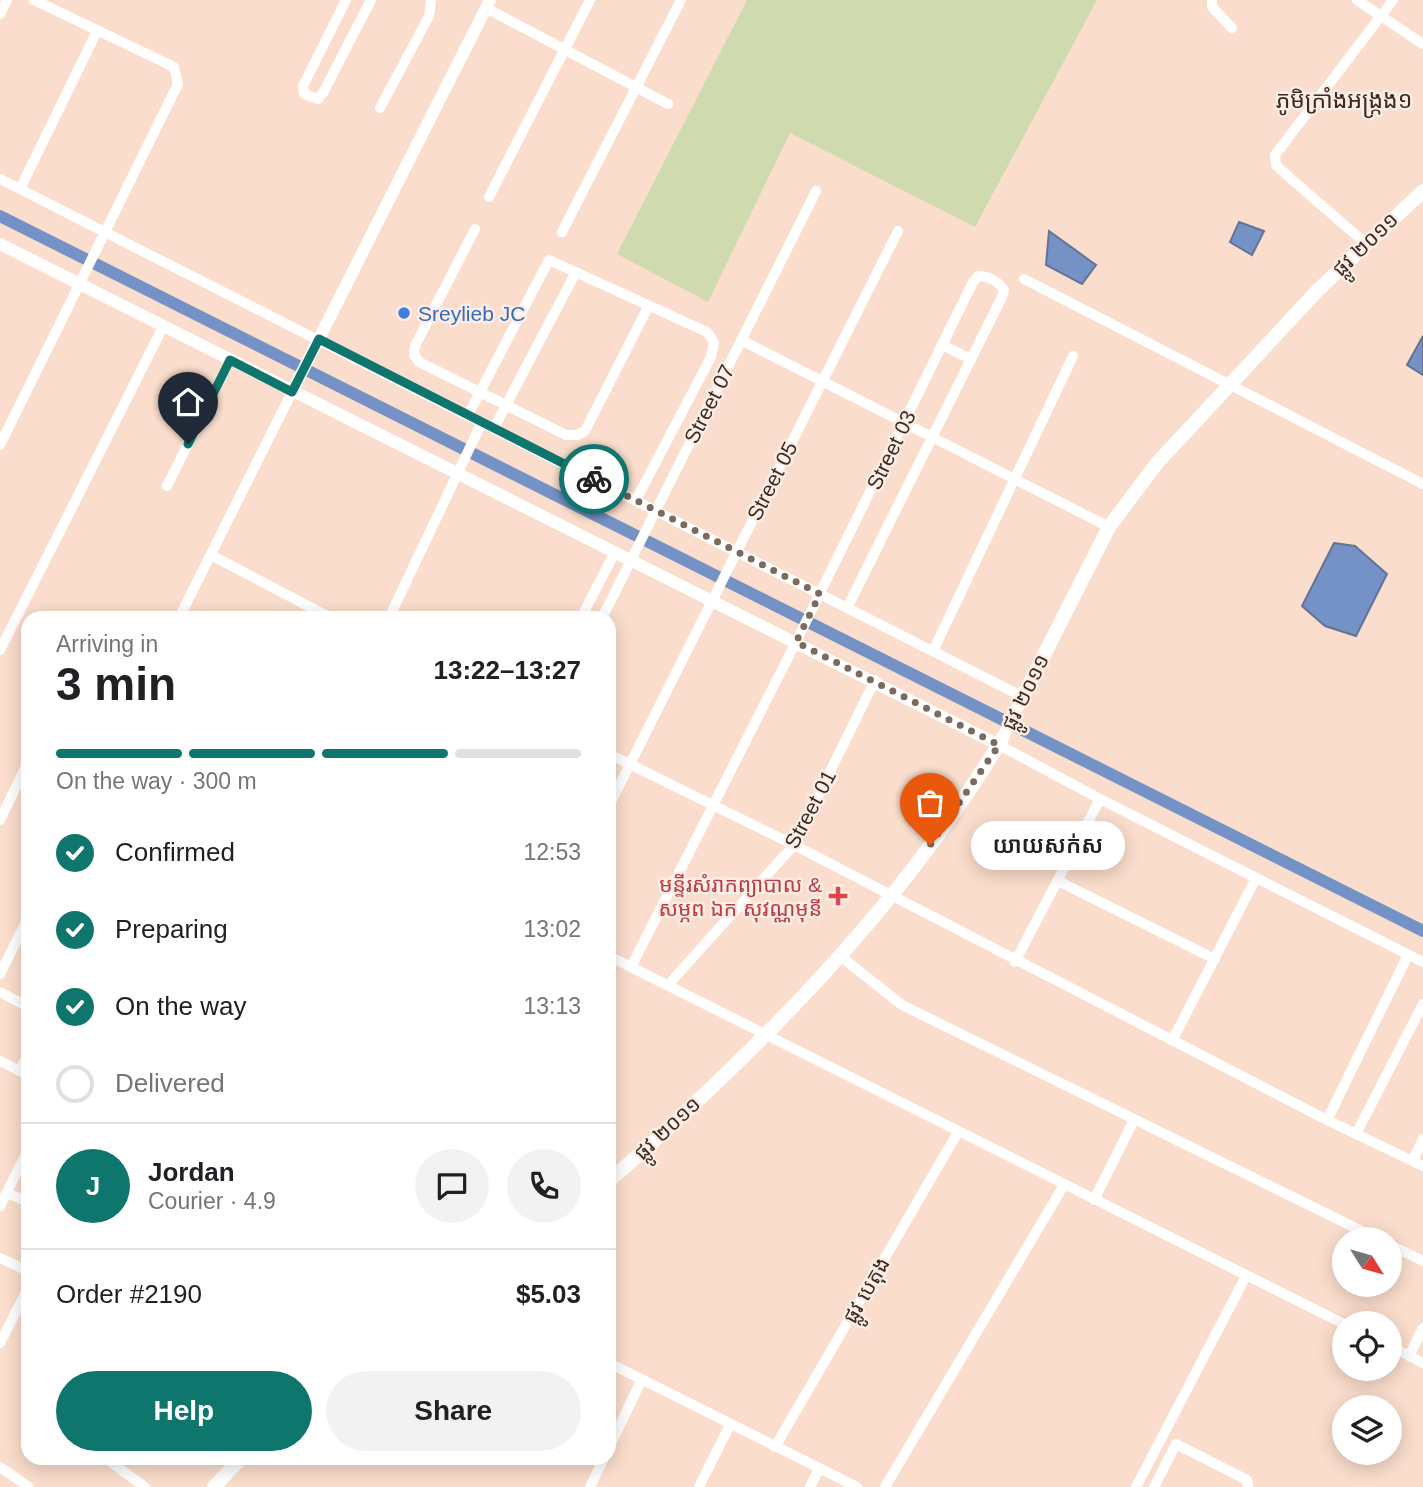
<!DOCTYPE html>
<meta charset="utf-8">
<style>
body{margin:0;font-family:Arial,"Noto Sans Khmer",sans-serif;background:#f2f2f2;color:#202124;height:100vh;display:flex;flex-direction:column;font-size:26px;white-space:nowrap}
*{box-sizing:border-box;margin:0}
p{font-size:23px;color:#757577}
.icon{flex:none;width:38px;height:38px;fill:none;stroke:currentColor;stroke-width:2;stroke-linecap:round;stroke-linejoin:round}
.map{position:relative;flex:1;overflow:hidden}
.side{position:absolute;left:21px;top:611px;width:595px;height:854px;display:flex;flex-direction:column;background:#fff;border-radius:21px;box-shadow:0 4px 18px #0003}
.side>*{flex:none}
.needle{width:46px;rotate:127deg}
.buttons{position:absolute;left:1332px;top:1227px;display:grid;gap:14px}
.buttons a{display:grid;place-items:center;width:70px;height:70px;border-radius:50%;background:#fff;box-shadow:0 4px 18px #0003;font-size:35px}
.pin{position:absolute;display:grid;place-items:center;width:60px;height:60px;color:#fff;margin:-72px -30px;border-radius:50% 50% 50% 0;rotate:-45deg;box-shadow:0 0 7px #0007}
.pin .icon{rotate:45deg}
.courier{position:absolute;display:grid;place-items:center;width:70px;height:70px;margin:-35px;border:5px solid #0f766e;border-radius:50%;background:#fff;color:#222;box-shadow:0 2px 9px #0007}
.bubble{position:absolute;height:49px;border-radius:24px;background:#fff;box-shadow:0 4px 18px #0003;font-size:23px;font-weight:600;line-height:49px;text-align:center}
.summary em{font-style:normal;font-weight:600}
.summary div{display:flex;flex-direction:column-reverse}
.summary{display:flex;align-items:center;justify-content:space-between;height:119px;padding:0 35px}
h1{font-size:46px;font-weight:600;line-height:52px}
.bar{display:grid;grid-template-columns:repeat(4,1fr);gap:10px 7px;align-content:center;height:84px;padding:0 35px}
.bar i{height:9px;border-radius:5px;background:#e0e0e0}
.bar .active{background:#0f766e}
.bar p{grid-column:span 4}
.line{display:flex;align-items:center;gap:18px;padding:0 35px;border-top:2px solid #e0e0e0}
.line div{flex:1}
.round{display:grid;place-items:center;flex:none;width:74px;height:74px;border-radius:37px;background:#f2f2f2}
ol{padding:0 35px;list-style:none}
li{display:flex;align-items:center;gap:21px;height:77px}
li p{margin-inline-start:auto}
li .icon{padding:7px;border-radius:50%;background:#0f766e;color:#fff;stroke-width:4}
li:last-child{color:#757577}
li i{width:38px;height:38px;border:4px solid #e0e0e0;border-radius:50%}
.button{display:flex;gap:14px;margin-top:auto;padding:14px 35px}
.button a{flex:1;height:80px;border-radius:42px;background:#0f766e;color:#fff;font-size:28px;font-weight:600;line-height:80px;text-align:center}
.button a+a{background:#f2f2f2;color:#202124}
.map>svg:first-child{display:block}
.green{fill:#cfdbaf}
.water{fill:#7492c6;stroke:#637395;stroke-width:2}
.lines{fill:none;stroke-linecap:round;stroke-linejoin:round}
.canal{stroke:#7492c6;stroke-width:12}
.minor{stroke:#fff;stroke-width:10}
.tertiary{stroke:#fff;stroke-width:12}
.secondary{stroke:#fff;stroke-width:14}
.done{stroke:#7d6a5f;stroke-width:7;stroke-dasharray:0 12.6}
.route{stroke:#0f766e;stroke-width:9}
.shop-dot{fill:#3f7fe0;stroke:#fdede5;stroke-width:2.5}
.health-dot{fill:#e0444e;stroke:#fdede5;stroke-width:2.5}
.labels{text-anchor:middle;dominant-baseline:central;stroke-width:5;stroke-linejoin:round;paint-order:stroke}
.street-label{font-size:21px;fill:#3a2c24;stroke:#fdede5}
.shop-label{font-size:21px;fill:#366cbe;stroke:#fdede5;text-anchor:start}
.health-label{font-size:21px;fill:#be3a42;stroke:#fdede5;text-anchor:end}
.neighbourhood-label{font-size:23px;fill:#3a2c24;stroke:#fdede5}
</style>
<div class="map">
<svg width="1423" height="1487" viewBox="0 0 1423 1487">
<rect width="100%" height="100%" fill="#faddcc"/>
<polygon class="green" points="747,0 1097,0 975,227 790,133 708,302 617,254"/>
<g class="water">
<polygon points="1239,222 1264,231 1252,255 1230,242"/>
<polygon points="1049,231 1096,265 1082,284 1046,265"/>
<polygon points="1423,336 1423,375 1407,365"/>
<polygon points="1334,543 1355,546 1387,574 1356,636 1325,626 1302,606"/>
</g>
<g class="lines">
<polyline class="canal" points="0,216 1423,931"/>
<g class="minor">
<polyline points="346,0 303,86 304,94 318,99 323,93 371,0"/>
<polyline points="1212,0 1212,7 1232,28"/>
<polyline points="1357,0 1423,44"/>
<polyline points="486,8 668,104"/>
<polyline points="0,14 7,0"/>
<polyline points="380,108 429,16 431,0"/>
<polyline points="0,179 1023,697"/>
<polyline points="20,189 97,31"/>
<polyline points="489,197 590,0"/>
<polyline points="475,229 415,346 414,355 419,362 566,435 577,435 585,431 648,307"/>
<polyline points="562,232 681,0"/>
<polyline points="1365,243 1281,170 1276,165 1275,155 1393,0"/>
<polyline points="1024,279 1423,484"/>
<polyline points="741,340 1109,527"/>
<polyline points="942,345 971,359"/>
<polyline points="468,415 549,260 707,332 714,342 711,357 636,500"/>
<polyline points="494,428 576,272"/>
<polyline points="0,445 178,84 174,67 34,0"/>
<polyline points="167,486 230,360"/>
<polyline points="211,555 331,618"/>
<polyline points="179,618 292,392"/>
<polyline points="389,618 482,422"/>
<polyline points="581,618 614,554"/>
<polyline points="602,618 816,191"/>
<polyline points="0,650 163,327"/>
<polyline points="933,651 1073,356"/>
<polyline points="999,745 1100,799 1423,962"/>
<polyline points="609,754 794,845 1327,1120 1423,1166"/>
<polyline points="609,806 898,231"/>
<polyline points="0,820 28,762"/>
<polyline points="1058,881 1215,959"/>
<polyline points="839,955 902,1005 1378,1239"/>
<polyline points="609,956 1344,1324"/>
<polyline points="1015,962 1100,799"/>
<path d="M 631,967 L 796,642 L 973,282 L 978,276 C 988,276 998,281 1004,290 L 1002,297 L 847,608"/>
<polyline points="0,974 28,918"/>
<polyline points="668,985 794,845 875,680"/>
<polyline points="0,992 28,1007"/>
<polyline points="1172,1041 1256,878"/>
<polyline points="0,1061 28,1075"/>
<polyline points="19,1071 28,1055"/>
<polyline points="1327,1120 1408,955"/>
<polyline points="1356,1134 1423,1004"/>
<polyline points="1413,1160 1423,1139"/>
<polyline points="7,1193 28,1202"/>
<polyline points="1094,1200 1134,1120"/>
<polyline points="0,1206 28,1150"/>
<polyline points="1390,1245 1423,1261"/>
<polyline points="0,1258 28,1271"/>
<polyline points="0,1343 28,1288"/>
<polyline points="1390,1346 1423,1363"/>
<polyline points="1409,1356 1423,1328"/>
<polyline points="609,1363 857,1487"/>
<polyline points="775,1447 958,1132"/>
<polyline points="609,1448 642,1379"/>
<polyline points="105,1458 145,1487"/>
<polyline points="0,1467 29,1487"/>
<polyline points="590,1487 604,1458"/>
<polyline points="699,1487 730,1425"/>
<polyline points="810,1487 819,1469"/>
<polyline points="885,1487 1064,1185"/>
<polyline points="1136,1487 1246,1276"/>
<polyline points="1154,1487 1176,1444 1247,1480 1248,1487"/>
</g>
<g class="tertiary">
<polyline points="0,244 999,745"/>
<polyline points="292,392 490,0"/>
<polyline points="1003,737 1019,704"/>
</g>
<g class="secondary">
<polyline points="1019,704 1109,527 1157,463 1318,290 1423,191"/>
<path d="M 609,1181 C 757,1051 902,907 1003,737"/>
<polyline points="214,1487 241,1458"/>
</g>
</g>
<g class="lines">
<polyline class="done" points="594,479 820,594 796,642 999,745 930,845"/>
<polyline class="route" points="188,444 230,360 292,392 319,339 594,479"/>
</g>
<circle class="shop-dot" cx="404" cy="313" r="7"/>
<path class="health-dot" d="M834.5 885.5h7v7h7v7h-7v7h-7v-7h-7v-7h7z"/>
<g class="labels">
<g class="street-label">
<text transform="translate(1365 244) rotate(-44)">ផ្លូវ ២០១១</text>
<text transform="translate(709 404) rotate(-63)">Street 07</text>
<text transform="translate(891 450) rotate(-64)">Street 03</text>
<text transform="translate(772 481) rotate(-63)">Street 05</text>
<text transform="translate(1025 692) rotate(-64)">ផ្លូវ ២០១១</text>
<text transform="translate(810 809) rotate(-62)">Street 01</text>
<text transform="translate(667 1128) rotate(-43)">ផ្លូវ ២០១១</text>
<text transform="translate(866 1290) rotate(-60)">ផ្លូវ បេតុង</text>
</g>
<g class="shop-label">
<text x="418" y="313">Sreylieb JC</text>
</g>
<g class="health-label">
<text x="822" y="884">មន្ទីរសំរាកព្យាបាល &amp;<tspan x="822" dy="24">សម្ភព ឯក សុវណ្ណមុនី</tspan></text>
</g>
<g class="neighbourhood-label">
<text x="1344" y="100">ភូមិក្រាំងអង្រ្កង១</text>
</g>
</g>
</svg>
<div class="buttons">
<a><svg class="needle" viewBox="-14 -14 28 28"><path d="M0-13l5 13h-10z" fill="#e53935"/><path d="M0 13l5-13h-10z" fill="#757577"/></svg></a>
<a><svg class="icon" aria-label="locate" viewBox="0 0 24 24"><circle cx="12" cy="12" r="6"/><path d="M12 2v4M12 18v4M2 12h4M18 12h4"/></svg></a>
<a><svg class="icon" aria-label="layers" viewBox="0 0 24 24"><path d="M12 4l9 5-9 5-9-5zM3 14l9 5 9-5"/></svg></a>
</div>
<div class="pin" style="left:930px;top:845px;background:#ea580c"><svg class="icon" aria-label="bag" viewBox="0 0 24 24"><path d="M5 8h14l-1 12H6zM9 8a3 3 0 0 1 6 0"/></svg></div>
<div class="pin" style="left:188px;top:444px;background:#1f2937"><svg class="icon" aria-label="home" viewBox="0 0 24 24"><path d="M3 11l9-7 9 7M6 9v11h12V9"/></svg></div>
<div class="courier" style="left:594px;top:479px"><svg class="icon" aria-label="bike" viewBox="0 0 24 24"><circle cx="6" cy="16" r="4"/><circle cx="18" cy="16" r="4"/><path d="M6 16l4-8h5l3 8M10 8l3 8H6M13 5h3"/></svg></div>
<div class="bubble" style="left:971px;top:821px;width:154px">យាយសក់ស</div>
<section class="side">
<div class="summary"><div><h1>3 min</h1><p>Arriving in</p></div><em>13:22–13:27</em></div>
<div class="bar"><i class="active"></i><i class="active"></i><i class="active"></i><i></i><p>On the way · 300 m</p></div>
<ol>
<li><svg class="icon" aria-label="check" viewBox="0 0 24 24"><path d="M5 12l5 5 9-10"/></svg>Confirmed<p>12:53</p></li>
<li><svg class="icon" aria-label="check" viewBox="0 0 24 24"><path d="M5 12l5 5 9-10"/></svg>Preparing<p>13:02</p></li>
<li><svg class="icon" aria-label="check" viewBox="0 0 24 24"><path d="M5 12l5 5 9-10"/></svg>On the way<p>13:13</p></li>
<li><i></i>Delivered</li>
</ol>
<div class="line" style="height:126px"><b class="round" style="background:#0f766e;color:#fff">J</b><div><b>Jordan</b><p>Courier · 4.9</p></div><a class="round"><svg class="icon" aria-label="chat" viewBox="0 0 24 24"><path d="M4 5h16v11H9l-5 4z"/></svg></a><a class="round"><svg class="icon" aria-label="phone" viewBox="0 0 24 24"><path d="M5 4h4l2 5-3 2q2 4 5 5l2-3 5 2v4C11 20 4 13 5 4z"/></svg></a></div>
<div class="line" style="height:91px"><div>Order #2190</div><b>$5.03</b></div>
<div class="button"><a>Help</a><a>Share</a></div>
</section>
</div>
